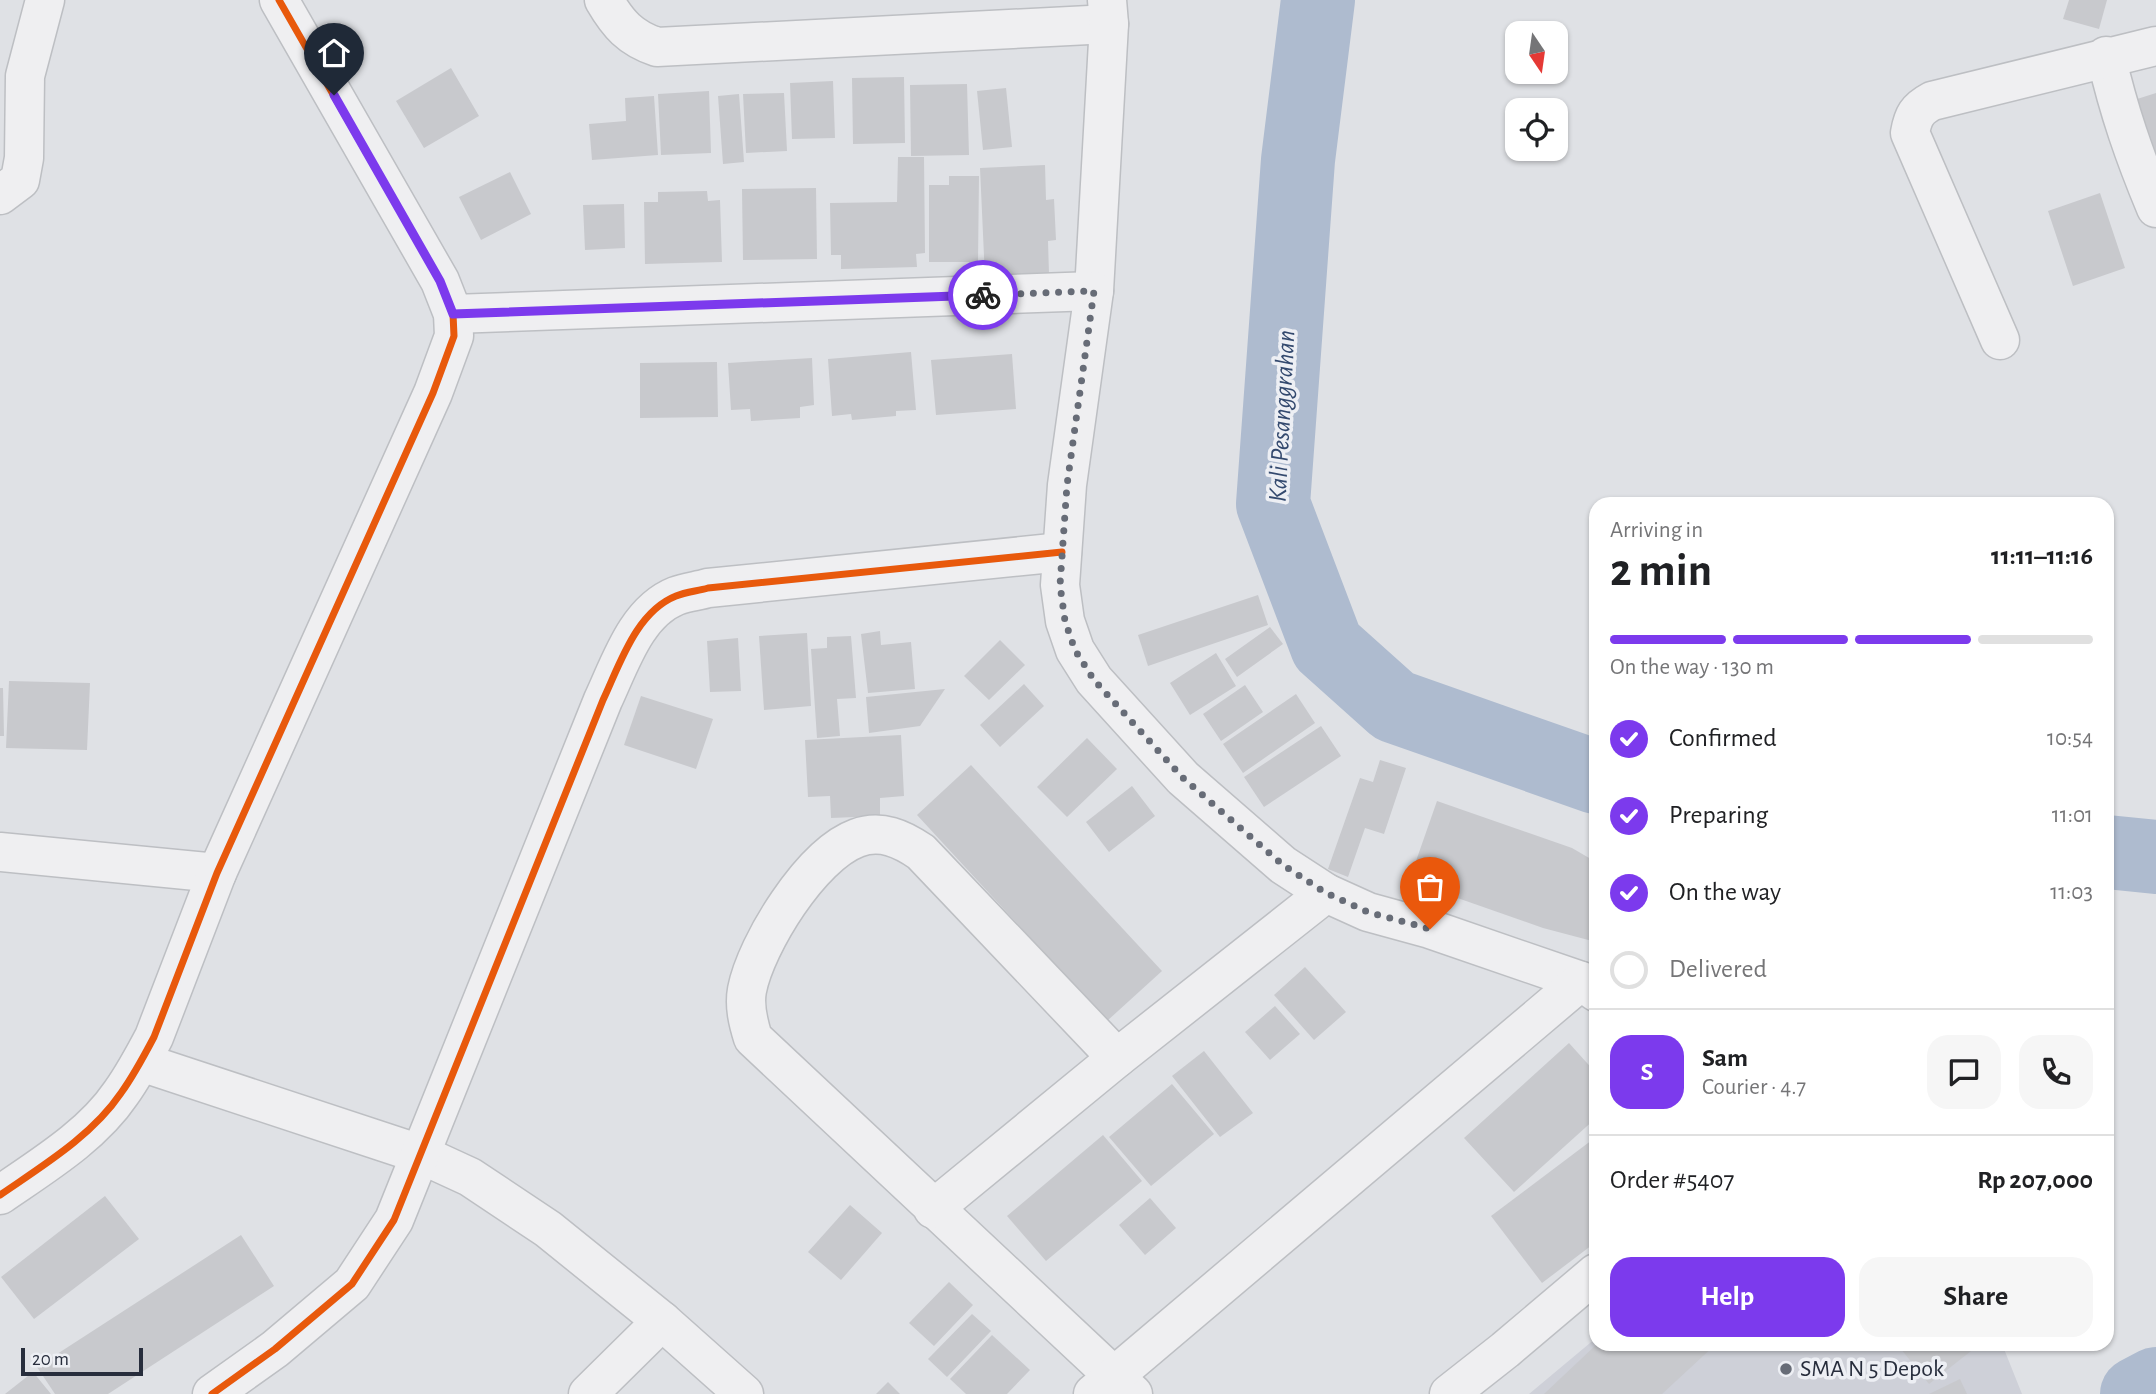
<!DOCTYPE html>
<meta charset="utf-8">
<style>
body{margin:0;font-family:"Alegreya Sans",sans-serif;background:#f6f6f6;color:#202124;height:100vh;display:flex;flex-direction:column;font-size:26px;white-space:nowrap}
*{box-sizing:border-box;margin:0}
p{font-size:23px;color:#757577}
.icon{flex:none;width:38px;height:38px;fill:none;stroke:currentColor;stroke-width:2;stroke-linecap:round;stroke-linejoin:round}
.map{position:relative;flex:1;overflow:hidden}
.side{position:absolute;left:1589px;top:497px;width:525px;height:854px;display:flex;flex-direction:column;background:#fff;border-radius:21px;box-shadow:0 2px 5px #0004}
.side>*{flex:none}
.needle{width:46px;rotate:167deg}
.tools{position:absolute;left:1505px;top:21px;display:grid;gap:14px}
.tools a{display:grid;place-items:center;width:63px;height:63px;border-radius:14px;background:#fff;box-shadow:0 2px 5px #0004;font-size:35px}
.scale{position:absolute;left:21px;bottom:18px;width:122px;box-sizing:border-box;padding-left:7px;border:4px solid #272d3c;border-top:0;font-size:19px;line-height:24px;white-space:nowrap;color:#272d3c;-webkit-text-stroke:5px #edeff4;paint-order:stroke}
.pin{position:absolute;display:grid;place-items:center;width:60px;height:60px;color:#fff;margin:-72px -30px;border-radius:50% 50% 50% 0;rotate:-45deg;box-shadow:0 0 7px #0007}
.pin .icon{rotate:45deg}
.courier{position:absolute;display:grid;place-items:center;width:70px;height:70px;margin:-35px;border:5px solid #7c3aed;border-radius:50%;background:#fff;color:#222;box-shadow:0 2px 9px #0007}
.summary em{font-style:normal;font-weight:600}
.summary div{display:flex;flex-direction:column-reverse}
.summary{display:flex;align-items:center;justify-content:space-between;height:119px;padding:0 21px}
h1{font-size:46px;font-weight:600;line-height:52px}
.bar{display:grid;grid-template-columns:repeat(4,1fr);gap:10px 7px;align-content:center;height:84px;padding:0 21px}
.bar i{height:9px;border-radius:5px;background:#e0e0e0}
.bar .on{background:#7c3aed}
.bar p{grid-column:span 4}
.line{display:flex;align-items:center;gap:18px;padding:0 21px;border-top:2px solid #e0e0e0}
.line div{flex:1}
.round{display:grid;place-items:center;flex:none;width:74px;height:74px;border-radius:21px;background:#f6f6f6}
ol{padding:0 21px;list-style:none}
li{display:flex;align-items:center;gap:21px;height:77px}
li p{margin-inline-start:auto}
li .icon{padding:7px;border-radius:50%;background:#7c3aed;color:#fff;stroke-width:4}
li:last-child{color:#757577}
li i{width:38px;height:38px;border:4px solid #e0e0e0;border-radius:50%}
.cta{display:flex;gap:14px;margin-top:auto;padding:14px 21px}
.cta a{flex:1;height:80px;border-radius:21px;background:#7c3aed;color:#fff;font-size:28px;font-weight:600;line-height:80px;text-align:center}
.cta a+a{background:#f6f6f6;color:#202124}
.map>svg:first-child{display:block}
.built{fill:#ced0d8}
.lines{fill:none;stroke-linecap:round;stroke-linejoin:round}
.river{stroke:#aebbcf;stroke-width:74}
.building{fill:#c8c9cd}
.street-casing{stroke:#bdbfc3;stroke-width:41}
.street{stroke:#efeff1;stroke-width:38}
.cycleway-casing{stroke:#edeff4;stroke-width:11}
.cycleway{stroke:#e8590c;stroke-width:7}
.done{stroke:#676c77;stroke-width:7;stroke-dasharray:0 12.6}
.route{stroke:#7c3aed;stroke-width:9}
.poi-dot{fill:#676c77;stroke:#edeff4;stroke-width:2.5}
.labels{text-anchor:middle;dominant-baseline:central;stroke-width:7;stroke-linejoin:round;paint-order:stroke}
.poi-label{font-size:24px;fill:#272d3c;stroke:#edeff4;text-anchor:start}
.water-label{font-size:26px;font-style:italic;fill:#33496e;stroke:#edeff4}
</style>
<div class="map">
<svg width="2156" height="1394" viewBox="0 0 2156 1394">
<rect width="100%" height="100%" fill="#dfe1e5"/>
<polygon class="built" points="1596,1338 1596,1344 2002,1344 2022,1394 1529,1394"/>
<g class="lines">
<g class="river">
<polyline points="1318,0 1298,160 1273,504 1327,646 1394,706 1596,777"/>
<polyline points="2107,852 2156,857"/>
<polyline points="2137,1394 2156,1384"/>
</g>
</g>
<g class="building">
<polygon points="2069,0 2107,0 2099,29 2063,19"/>
<polygon points="451,68 479,116 424,148 396,101"/>
<polygon points="904,77 905,143 853,144 852,78"/>
<polygon points="833,81 835,138 792,139 790,83"/>
<polygon points="967,84 969,155 911,156 910,85"/>
<polygon points="1006,88 1012,147 983,150 977,91"/>
<polygon points="709,91 711,153 661,155 658,94"/>
<polygon points="784,93 787,151 746,153 743,94"/>
<polygon points="2156,93 2156,167 2134,100"/>
<polygon points="739,94 744,162 723,164 718,96"/>
<polygon points="654,96 658,155 592,160 589,124 626,121 625,98"/>
<polygon points="898,157 924,157 925,253 916,254 917,267 841,269 841,255 831,255 830,203 897,202"/>
<polygon points="1045,165 1046,200 1054,199 1056,240 1048,241 1049,274 985,278 980,168"/>
<polygon points="510,172 531,214 481,240 459,197"/>
<polygon points="949,176 979,176 978,262 929,262 929,185 949,185"/>
<polygon points="816,188 817,259 743,260 742,189"/>
<polygon points="707,191 708,201 720,200 722,262 645,264 644,202 658,202 658,192"/>
<polygon points="2100,193 2125,268 2073,286 2048,211"/>
<polygon points="624,204 625,248 585,250 583,205"/>
<polygon points="911,352 916,410 896,411 896,416 852,420 851,414 832,416 828,359"/>
<polygon points="1012,354 1016,409 936,415 931,360"/>
<polygon points="812,358 814,405 800,407 800,418 751,421 750,409 731,410 728,363"/>
<polygon points="717,362 718,417 640,418 640,363"/>
<polygon points="1258,595 1268,625 1148,666 1138,635"/>
<polygon points="1270,627 1283,644 1237,677 1225,659"/>
<polygon points="880,631 881,645 911,642 915,689 868,693 861,634"/>
<polygon points="807,633 811,706 764,710 759,636"/>
<polygon points="851,636 856,698 837,699 840,736 817,738 811,649 827,648 827,637"/>
<polygon points="738,638 741,691 710,692 707,641"/>
<polygon points="1000,640 1025,665 989,700 964,676"/>
<polygon points="1216,653 1236,686 1190,715 1170,683"/>
<polygon points="9,681 90,683 87,750 6,748"/>
<polygon points="1024,684 1044,706 1000,747 980,725"/>
<polygon points="1245,685 1263,712 1221,741 1203,714"/>
<polygon points="0,688 3,688 4,736 0,736"/>
<polygon points="945,689 920,726 869,733 866,697"/>
<polygon points="1296,694 1315,723 1243,773 1223,744"/>
<polygon points="641,696 713,719 696,769 624,745"/>
<polygon points="1321,726 1341,756 1264,807 1244,777"/>
<polygon points="901,735 904,796 880,798 880,816 831,818 830,796 808,797 805,740"/>
<polygon points="1087,738 1117,769 1067,817 1037,787"/>
<polygon points="1380,760 1406,768 1384,834 1365,828 1348,877 1328,869 1360,778 1373,782"/>
<polygon points="971,765 1162,971 1107,1021 917,815"/>
<polygon points="1132,786 1155,816 1109,852 1086,822"/>
<polygon points="1437,801 1572,848 1596,862 1596,942 1543,928 1409,881"/>
<polygon points="1305,967 1346,1012 1314,1040 1274,995"/>
<polygon points="1275,1006 1300,1034 1270,1060 1245,1032"/>
<polygon points="1569,1043 1596,1073 1596,1118 1514,1192 1464,1138"/>
<polygon points="1204,1051 1253,1113 1220,1137 1172,1076"/>
<polygon points="1172,1084 1214,1134 1151,1186 1109,1137"/>
<polygon points="1103,1135 1142,1181 1046,1261 1007,1216"/>
<polygon points="1596,1137 1596,1242 1542,1283 1491,1216"/>
<polygon points="105,1196 139,1239 34,1319 1,1277"/>
<polygon points="1150,1198 1176,1228 1145,1255 1119,1225"/>
<polygon points="850,1205 882,1233 841,1280 808,1252"/>
<polygon points="241,1235 274,1286 108,1394 55,1394 37,1367"/>
<polygon points="949,1282 973,1305 934,1346 909,1323"/>
<polygon points="972,1314 991,1331 947,1377 928,1359"/>
<polygon points="992,1335 1030,1370 1007,1394 966,1394 950,1379"/>
<polygon points="1597,1344 1716,1344 1662,1394 1544,1394"/>
<polygon points="1897,1344 1980,1344 1929,1384"/>
<polygon points="33,1372 51,1394 5,1394"/>
<polygon points="1960,1379 1967,1394 1929,1394"/>
<polygon points="888,1382 900,1394 876,1394"/>
</g>
<g class="lines">
<g class="street-casing">
<g id="street">
<path d="M 604,0 C 618,24 630,38 657,47 L 1109,24"/>
<polyline points="1107,0 1109,24 1094,291 1067,485 1060,585 1065,621 1075,650 1094,680 1183,778 1283,865 1326,893 1368,912 1430,929 1581,981 1596,992"/>
<path d="M 2106,56 C 2119,112 2134,155 2156,208"/>
<polyline points="0,195 20,180 24,158 25,76 45,0"/>
<polyline points="453,314 1094,291"/>
<path d="M 2000,340 L 1910,133 C 1913,116 1917,109 1932,101 L 2156,46"/>
<polyline points="0,852 217,873"/>
<path d="M 1117,1058 L 921,852 C 902,839 881,829 857,838 C 811,855 756,944 747,990 C 744,1006 748,1022 753,1038 L 1133,1394"/>
<polyline points="141,1062 420,1154 470,1177 548,1229 662,1321 744,1394"/>
<path d="M 0,1195 C 42,1166 92,1136 121,1093 C 134,1075 144,1056 154,1037 L 217,873 L 433,393 L 454,336 L 453,314 L 440,281 L 279,0"/>
<polyline points="933,1209 1117,1058 1326,893"/>
<path d="M 212,1394 L 275,1349 L 352,1284 L 394,1220 L 603,700 C 620,664 636,612 676,596 C 686,592 698,591 708,588 L 1062,552"/>
<polyline points="588,1394 662,1321"/>
<polyline points="1093,1394 1581,981"/>
<polyline points="1449,1394 1505,1350 1596,1273"/>
</g>
</g>
<use href="#street" class="street"/>
<g class="cycleway-casing">
<g id="cycleway">
<path d="M 0,1195 C 42,1166 92,1136 121,1093 C 134,1075 144,1056 154,1037 L 217,873 L 433,393 L 454,336 L 453,314 L 440,281 L 279,0"/>
<path d="M 212,1394 L 275,1349 L 352,1284 L 394,1220 L 603,700 C 620,664 636,612 676,596 C 686,592 698,591 708,588 L 1062,552"/>
</g>
</g>
<use href="#cycleway" class="cycleway"/>
</g>
<g class="lines">
<polyline class="done" points="983,295 1094,291 1067,485 1060,585 1065,621 1075,650 1094,680 1183,778 1283,865 1326,893 1368,912 1430,929"/>
<polyline class="route" points="334,95 440,281 453,314 983,295"/>
</g>
<circle class="poi-dot" cx="1786" cy="1369" r="7"/>
<g class="labels">
<g class="poi-label">
<text x="1800" y="1369">SMA N 5 Depok</text>
</g>
<g class="water-label">
<text transform="translate(1282 416) rotate(-87)">Kali Pesanggrahan</text>
</g>
</g>
</svg>
<div class="tools">
<a><svg class="needle" viewBox="-14 -14 28 28"><path d="M0-13l5 13h-10z" fill="#e53935"/><path d="M0 13l5-13h-10z" fill="#757577"/></svg></a>
<a><svg class="icon" aria-label="locate" viewBox="0 0 24 24"><circle cx="12" cy="12" r="6"/><path d="M12 2v4M12 18v4M2 12h4M18 12h4"/></svg></a>
</div>
<div class="scale">20 m</div>
<div class="pin" style="left:1430px;top:929px;background:#ea580c"><svg class="icon" aria-label="bag" viewBox="0 0 24 24"><path d="M5 8h14l-1 12H6zM9 8a3 3 0 0 1 6 0"/></svg></div>
<div class="pin" style="left:334px;top:95px;background:#1f2937"><svg class="icon" aria-label="home" viewBox="0 0 24 24"><path d="M3 11l9-7 9 7M6 9v11h12V9"/></svg></div>
<div class="courier" style="left:983px;top:295px"><svg class="icon" aria-label="bike" viewBox="0 0 24 24"><circle cx="6" cy="16" r="4"/><circle cx="18" cy="16" r="4"/><path d="M6 16l4-8h5l3 8M10 8l3 8H6M13 5h3"/></svg></div>
<section class="side">
<div class="summary"><div><h1>2 min</h1><p>Arriving in</p></div><em>11:11–11:16</em></div>
<div class="bar"><i class="on"></i><i class="on"></i><i class="on"></i><i></i><p>On the way · 130 m</p></div>
<ol>
<li><svg class="icon" aria-label="check" viewBox="0 0 24 24"><path d="M5 12l5 5 9-10"/></svg>Confirmed<p>10:54</p></li>
<li><svg class="icon" aria-label="check" viewBox="0 0 24 24"><path d="M5 12l5 5 9-10"/></svg>Preparing<p>11:01</p></li>
<li><svg class="icon" aria-label="check" viewBox="0 0 24 24"><path d="M5 12l5 5 9-10"/></svg>On the way<p>11:03</p></li>
<li><i></i>Delivered</li>
</ol>
<div class="line" style="height:126px"><b class="round" style="background:#7c3aed;color:#fff">S</b><div><b>Sam</b><p>Courier · 4.7</p></div><a class="round"><svg class="icon" aria-label="chat" viewBox="0 0 24 24"><path d="M4 5h16v11H9l-5 4z"/></svg></a><a class="round"><svg class="icon" aria-label="phone" viewBox="0 0 24 24"><path d="M5 4h4l2 5-3 2q2 4 5 5l2-3 5 2v4C11 20 4 13 5 4z"/></svg></a></div>
<div class="line" style="height:91px"><div>Order #5407</div><b>Rp 207,000</b></div>
<div class="cta"><a>Help</a><a>Share</a></div>
</section>
</div>
